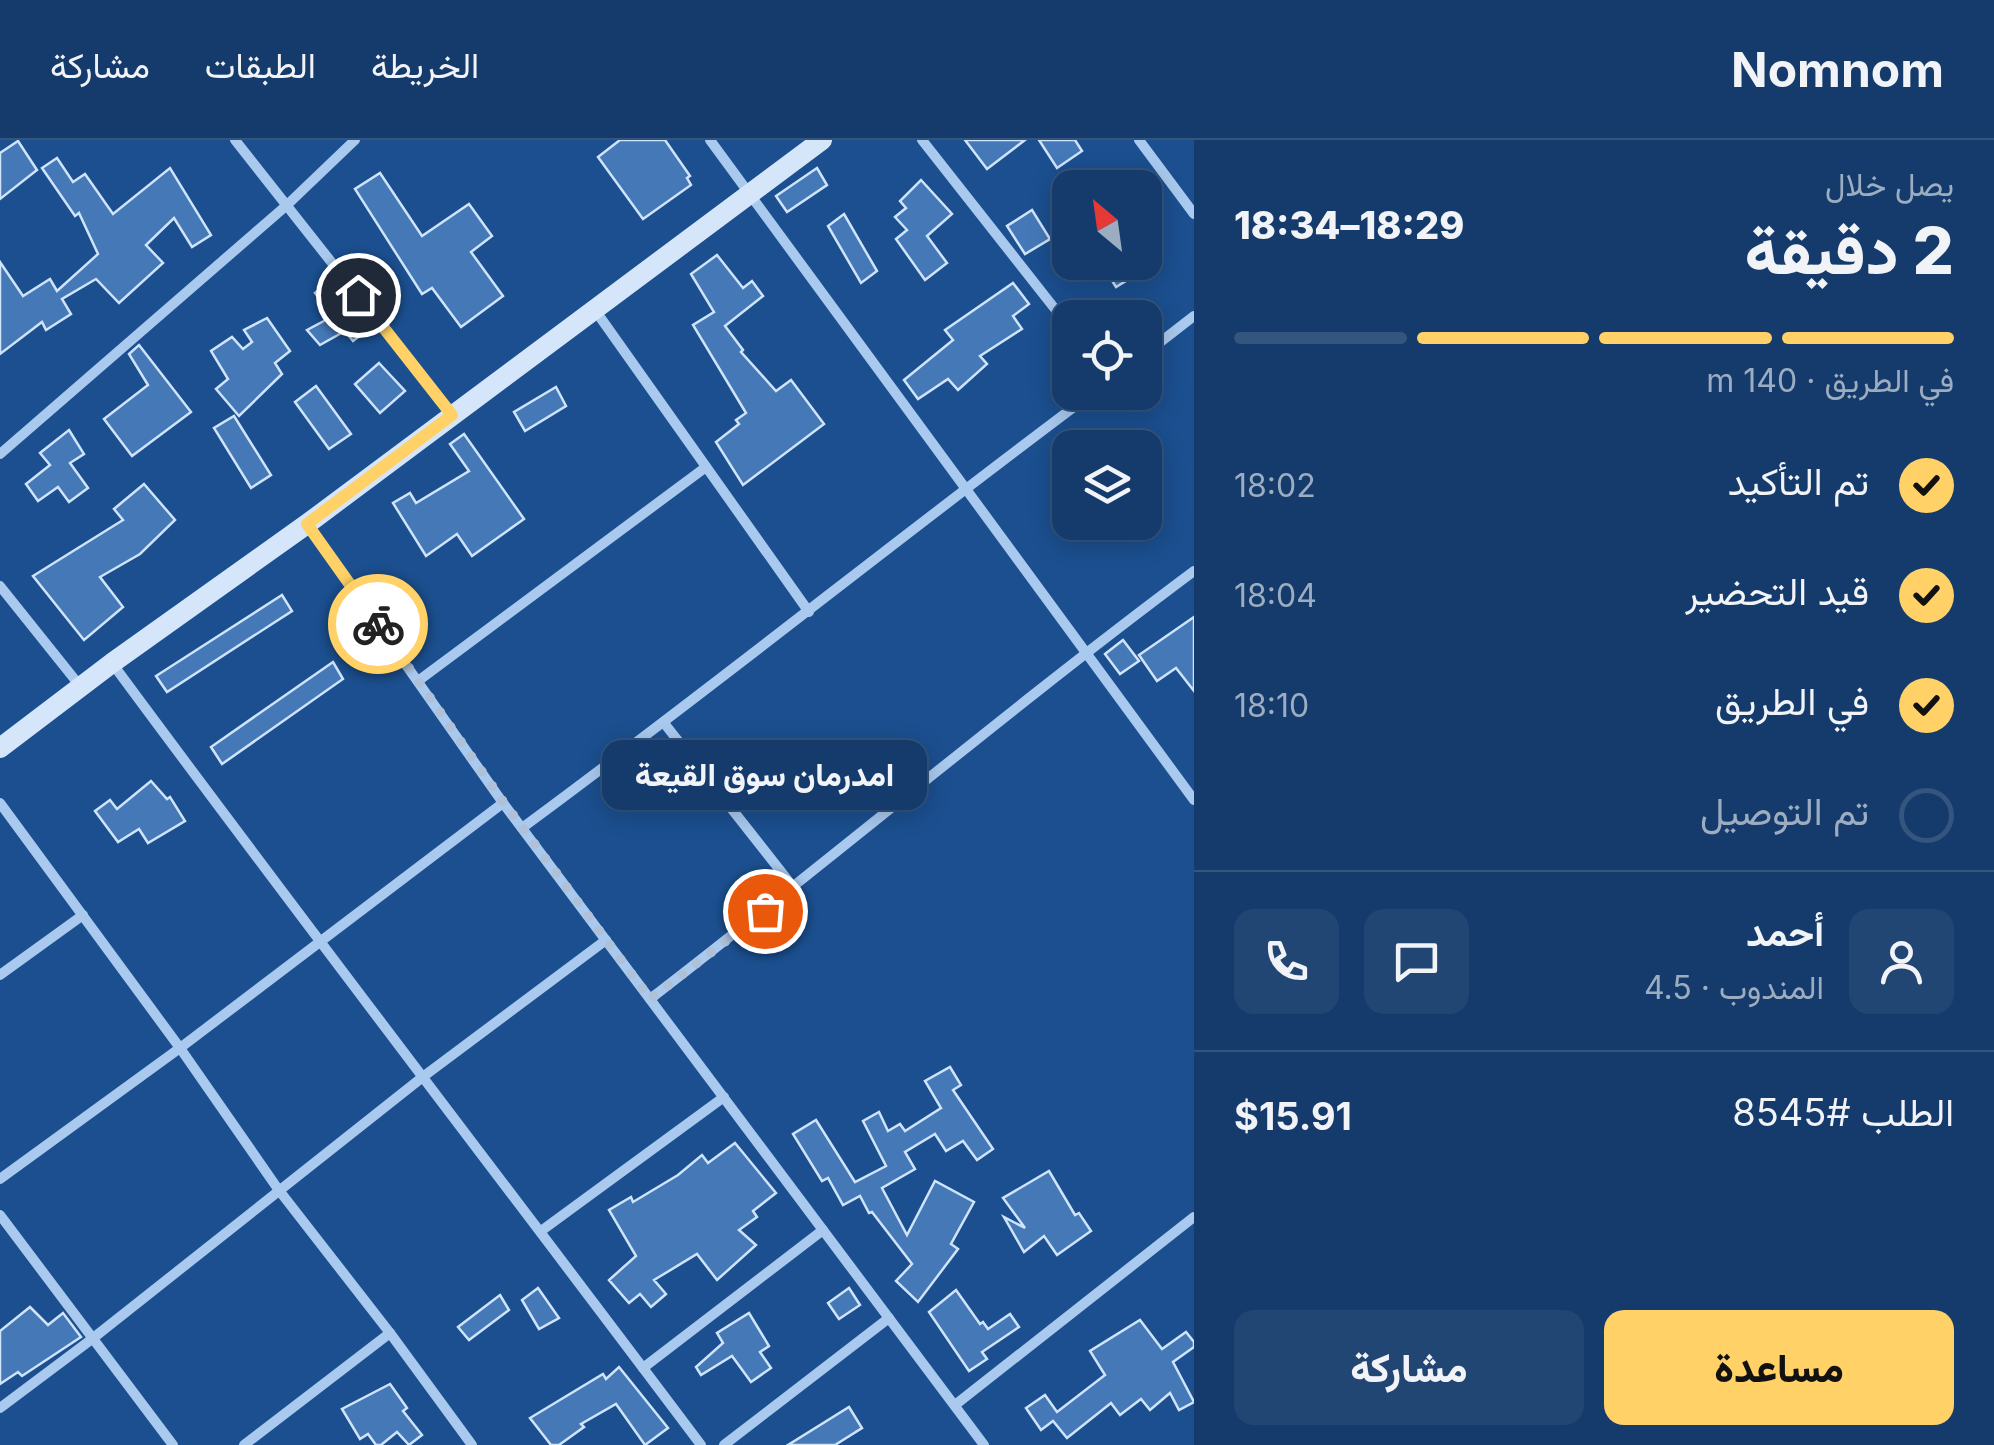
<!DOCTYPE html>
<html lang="ar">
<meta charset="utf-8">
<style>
body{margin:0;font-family:Inter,Vazirmatn,sans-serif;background:#214673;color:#f1f3f6;direction:rtl;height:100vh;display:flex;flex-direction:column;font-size:38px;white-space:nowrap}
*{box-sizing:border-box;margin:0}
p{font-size:32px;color:#9dadc1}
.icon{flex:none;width:55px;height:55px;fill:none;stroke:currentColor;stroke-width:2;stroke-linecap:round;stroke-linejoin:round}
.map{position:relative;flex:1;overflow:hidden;direction:ltr}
.panel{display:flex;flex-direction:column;background:#143b6b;width:800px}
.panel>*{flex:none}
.needle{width:65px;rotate:331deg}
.buttons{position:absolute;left:1052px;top:30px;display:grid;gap:20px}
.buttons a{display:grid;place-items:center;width:110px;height:110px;border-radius:20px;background:#143b6b;box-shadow:0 5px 25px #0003,0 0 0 2px #33557e;font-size:50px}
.pin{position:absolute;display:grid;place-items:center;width:85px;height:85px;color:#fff;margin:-42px;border:5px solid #fff;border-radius:50%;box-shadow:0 2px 10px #0007}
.courier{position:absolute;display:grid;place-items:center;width:100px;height:100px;margin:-50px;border:8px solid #ffd166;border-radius:50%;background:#fff;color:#222;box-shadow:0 2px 12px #0007}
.bubble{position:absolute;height:70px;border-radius:20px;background:#143b6b;box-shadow:0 5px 25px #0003,0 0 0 2px #33557e;font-size:32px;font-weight:800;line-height:70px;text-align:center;direction:rtl}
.headline em{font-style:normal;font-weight:800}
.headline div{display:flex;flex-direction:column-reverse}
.headline{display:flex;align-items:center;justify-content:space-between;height:170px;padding:0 40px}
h1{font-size:65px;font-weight:800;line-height:75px}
.bar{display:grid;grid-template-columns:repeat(4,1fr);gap:15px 10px;align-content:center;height:120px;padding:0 40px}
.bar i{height:12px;border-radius:8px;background:#33557e}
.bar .on{background:#ffd166}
.bar p{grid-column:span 4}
.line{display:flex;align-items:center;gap:25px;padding:0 40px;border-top:2px solid #33557e}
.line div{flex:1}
.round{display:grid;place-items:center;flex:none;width:105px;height:105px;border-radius:20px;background:#214673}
ol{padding:0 40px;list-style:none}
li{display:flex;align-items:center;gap:30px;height:110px}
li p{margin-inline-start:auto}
li .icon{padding:10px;border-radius:50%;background:#ffd166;color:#111;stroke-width:4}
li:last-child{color:#9dadc1}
li i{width:55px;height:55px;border:5px solid #33557e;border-radius:50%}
.cta{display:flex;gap:20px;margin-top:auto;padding:20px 40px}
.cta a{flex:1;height:115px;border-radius:20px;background:#ffd166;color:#111;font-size:40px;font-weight:800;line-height:115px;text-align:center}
.cta a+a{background:#214673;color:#f1f3f6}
header{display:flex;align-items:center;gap:60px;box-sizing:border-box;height:140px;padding:0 50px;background:#143b6b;border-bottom:2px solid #33557e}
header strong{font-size:48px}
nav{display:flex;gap:55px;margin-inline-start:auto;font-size:35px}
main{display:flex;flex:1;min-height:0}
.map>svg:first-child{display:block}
.building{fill:#4478b7;stroke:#cfe3fa;stroke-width:2.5}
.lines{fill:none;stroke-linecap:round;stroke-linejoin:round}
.street{stroke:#a9c9ee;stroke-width:10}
.secondary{stroke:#d6e6fa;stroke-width:20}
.done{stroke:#afc1d8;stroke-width:10;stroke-dasharray:0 18}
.route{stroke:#ffd166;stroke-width:12}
</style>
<header>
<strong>Nomnom</strong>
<nav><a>الخريطة</a><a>الطبقات</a><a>مشاركة</a></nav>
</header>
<main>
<section class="panel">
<div class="headline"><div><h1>2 دقيقة</h1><p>يصل خلال</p></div><em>18:29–18:34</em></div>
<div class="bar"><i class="on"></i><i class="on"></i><i class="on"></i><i></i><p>في الطريق · 140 m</p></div>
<ol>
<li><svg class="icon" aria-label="check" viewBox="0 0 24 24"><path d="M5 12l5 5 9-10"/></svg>تم التأكيد<p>18:02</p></li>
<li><svg class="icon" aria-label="check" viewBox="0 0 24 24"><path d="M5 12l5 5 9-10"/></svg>قيد التحضير<p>18:04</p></li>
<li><svg class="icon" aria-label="check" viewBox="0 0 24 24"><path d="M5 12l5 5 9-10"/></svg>في الطريق<p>18:10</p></li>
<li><i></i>تم التوصيل</li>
</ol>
<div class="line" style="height:180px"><a class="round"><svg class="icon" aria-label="person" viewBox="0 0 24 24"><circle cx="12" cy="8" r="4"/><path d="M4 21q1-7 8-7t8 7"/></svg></a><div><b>أحمد</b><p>المندوب · 4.5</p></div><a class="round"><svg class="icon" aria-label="chat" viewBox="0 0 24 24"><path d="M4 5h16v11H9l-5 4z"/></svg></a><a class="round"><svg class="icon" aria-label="phone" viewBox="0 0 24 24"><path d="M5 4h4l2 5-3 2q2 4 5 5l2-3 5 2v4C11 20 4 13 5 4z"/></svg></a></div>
<div class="line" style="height:130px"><div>الطلب #8545</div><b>$15.91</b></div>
<div class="cta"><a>مساعدة</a><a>مشاركة</a></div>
</section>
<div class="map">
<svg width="1194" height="1305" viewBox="0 0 1194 1305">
<rect width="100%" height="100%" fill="#1b4f8f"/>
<g class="building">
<polygon points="620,0 665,0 690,36 687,38 691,45 643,79 598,17"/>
<polygon points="965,0 1025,0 987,29"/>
<polygon points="1039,0 1075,0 1082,11 1057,28"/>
<polygon points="18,1 37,30 0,59 0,13"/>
<polygon points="57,18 73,42 85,34 113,74 170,28 211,95 192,107 174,78 146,105 163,123 119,163 96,139 62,159 71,174 46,190 42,182 0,214 0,122 23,156 50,139 57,151 98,114 79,73 75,76 42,28"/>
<polygon points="817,28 827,45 787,72 776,56"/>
<polygon points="380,33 422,96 469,64 492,96 471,112 503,156 461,187 432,148 422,154 355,49"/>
<polygon points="921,40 952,74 927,96 947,123 925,140 896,99 907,90 895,77 906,68 900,61"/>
<polygon points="1032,70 1050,99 1025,114 1007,86"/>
<polygon points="844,74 877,131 861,143 828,86"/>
<polygon points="717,115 743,148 752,141 763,156 725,186 743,210 741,212 776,251 791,240 824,284 743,345 716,302 739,284 736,280 746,273 693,185 714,172 691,134"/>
<polygon points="1120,122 1157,122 1116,147 1106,131"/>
<polygon points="331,140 361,195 353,201 345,191 320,205 307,190 333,176 315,153"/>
<polygon points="1013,143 1029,164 1013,176 1022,189 980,216 987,224 958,250 948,239 918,259 904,240 953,200 945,190"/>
<polygon points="267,178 290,211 275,223 282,234 239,276 216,249 228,239 211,211 232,197 243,209 252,202 244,190"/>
<polygon points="139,205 191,272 132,316 104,279 148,245 129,214"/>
<polygon points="379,223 405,251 380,273 355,244"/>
<polygon points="316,246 351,294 329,309 295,262"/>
<polygon points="556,247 566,266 525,291 514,272"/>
<polygon points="234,276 271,335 251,348 214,288"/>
<polygon points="69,290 84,314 70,323 88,348 69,362 58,347 38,361 26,344 50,325 40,313"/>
<polygon points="464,294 524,379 472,416 457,394 426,416 393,363 410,353 416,363 469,331 450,304"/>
<polygon points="144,344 175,380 140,414 100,437 123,467 84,500 33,436 123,380 114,369"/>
<polygon points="282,455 292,471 167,552 156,536"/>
<polygon points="1194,477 1194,551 1176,528 1157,541 1139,515"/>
<polygon points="1123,500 1139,521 1120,534 1105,514"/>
<polygon points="333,522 343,539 222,624 211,607"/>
<polygon points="151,641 167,659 170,657 185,681 148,703 139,689 118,702 95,671 110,660 117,669"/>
<polygon points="950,927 961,945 953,950 993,1009 977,1020 963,1001 946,1011 935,994 905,1012 915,1029 882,1048 907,1095 935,1041 974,1062 951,1104 958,1109 918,1162 896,1141 912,1124 872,1072 869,1073 860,1056 843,1065 828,1038 822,1041 793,994 816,980 855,1042 886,1026 863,981 879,972 888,991 900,984 905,991 941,968 925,941"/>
<polygon points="735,1003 776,1053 753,1071 757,1077 739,1090 756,1105 717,1140 697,1114 654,1140 666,1154 651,1167 640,1154 629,1163 609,1140 636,1116 609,1070 631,1057 633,1062 678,1035 702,1015 708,1023"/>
<polygon points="1049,1031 1075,1075 1079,1073 1091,1091 1057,1115 1044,1096 1024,1112 1004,1077 1025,1088 1003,1058"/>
<polygon points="538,1148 559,1178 539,1189 522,1160"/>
<polygon points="849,1148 860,1165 839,1179 828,1163"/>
<polygon points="956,1150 980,1184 983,1182 988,1189 1010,1174 1019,1187 982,1212 987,1219 969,1231 929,1172"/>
<polygon points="500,1155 509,1170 469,1200 458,1187"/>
<polygon points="30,1167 48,1185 63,1173 81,1197 22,1236 18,1232 0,1244 0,1191"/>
<polygon points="749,1173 769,1206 760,1212 771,1228 751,1242 732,1216 701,1235 696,1227 723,1203 717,1193"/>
<polygon points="1140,1180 1162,1209 1186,1192 1194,1202 1194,1207 1173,1222 1194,1262 1179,1270 1170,1253 1150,1270 1141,1259 1120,1275 1111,1263 1067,1298 1053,1281 1041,1290 1026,1268 1045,1255 1057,1272 1105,1235 1090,1211"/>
<polygon points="619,1227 668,1288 645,1305 616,1264 581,1284 584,1287 559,1305 551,1305 530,1278 603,1234 606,1239"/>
<polygon points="390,1244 407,1268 403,1271 422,1295 409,1305 397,1292 381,1305 376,1305 368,1294 360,1299 342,1269"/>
<polygon points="849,1267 862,1288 835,1305 788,1305"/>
</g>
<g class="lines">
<g class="street">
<polyline points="235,0 452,275"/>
<polyline points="710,0 1194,660"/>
<polyline points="922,0 1070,188"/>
<polyline points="1139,0 1194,74"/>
<polyline points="595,170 809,472"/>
<polyline points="1145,214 1194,176"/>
<polyline points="0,314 287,65 355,0"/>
<polyline points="307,384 503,663 984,1305"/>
<polyline points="0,446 80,546"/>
<path d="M 112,523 C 306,786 505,1044 701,1305"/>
<polyline points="418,541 706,327"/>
<polyline points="664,583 794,748"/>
<polyline points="0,663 180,908 278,1049 390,1193 472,1305"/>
<path d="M 522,688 C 715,546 902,395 1094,252"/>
<polyline points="0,835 83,775"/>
<path d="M 650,859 C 833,718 1009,569 1194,431"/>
<polyline points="0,1039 180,908 503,663"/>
<polyline points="0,1075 173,1305"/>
<polyline points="541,1091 724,957"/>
<polyline points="643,1228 823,1090"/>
<polyline points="955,1265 1194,1077"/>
<polyline points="0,1268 92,1199 424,936 606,800"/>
<polyline points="244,1305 390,1193"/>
<polyline points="724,1305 889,1178"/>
</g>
<polyline class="secondary" points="0,608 112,523 307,384 822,0"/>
</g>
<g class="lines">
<polyline class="done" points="378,484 504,663 650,859 765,771"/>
<polyline class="route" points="358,155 452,275 307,384 378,484"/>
</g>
</svg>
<div class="buttons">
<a><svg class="needle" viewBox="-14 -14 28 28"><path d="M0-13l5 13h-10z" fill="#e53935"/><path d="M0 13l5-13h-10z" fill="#9dadc1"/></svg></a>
<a><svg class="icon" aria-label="locate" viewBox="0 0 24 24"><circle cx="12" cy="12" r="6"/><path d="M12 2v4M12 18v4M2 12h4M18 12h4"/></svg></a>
<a><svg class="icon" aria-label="layers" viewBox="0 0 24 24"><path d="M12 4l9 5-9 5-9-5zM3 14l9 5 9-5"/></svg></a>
</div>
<div class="pin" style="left:765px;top:771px;background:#ea580c"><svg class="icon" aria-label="bag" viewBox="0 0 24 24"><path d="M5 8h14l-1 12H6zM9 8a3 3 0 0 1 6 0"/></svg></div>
<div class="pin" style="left:358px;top:155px;background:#1f2937"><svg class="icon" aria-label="home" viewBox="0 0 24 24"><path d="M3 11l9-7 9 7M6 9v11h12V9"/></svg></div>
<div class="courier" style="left:378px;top:484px"><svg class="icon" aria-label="bike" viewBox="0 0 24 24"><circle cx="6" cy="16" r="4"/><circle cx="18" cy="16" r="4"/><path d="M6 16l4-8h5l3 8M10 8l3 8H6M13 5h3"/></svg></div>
<div class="bubble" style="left:602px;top:600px;width:325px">امدرمان سوق القيعة</div>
</div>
</main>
